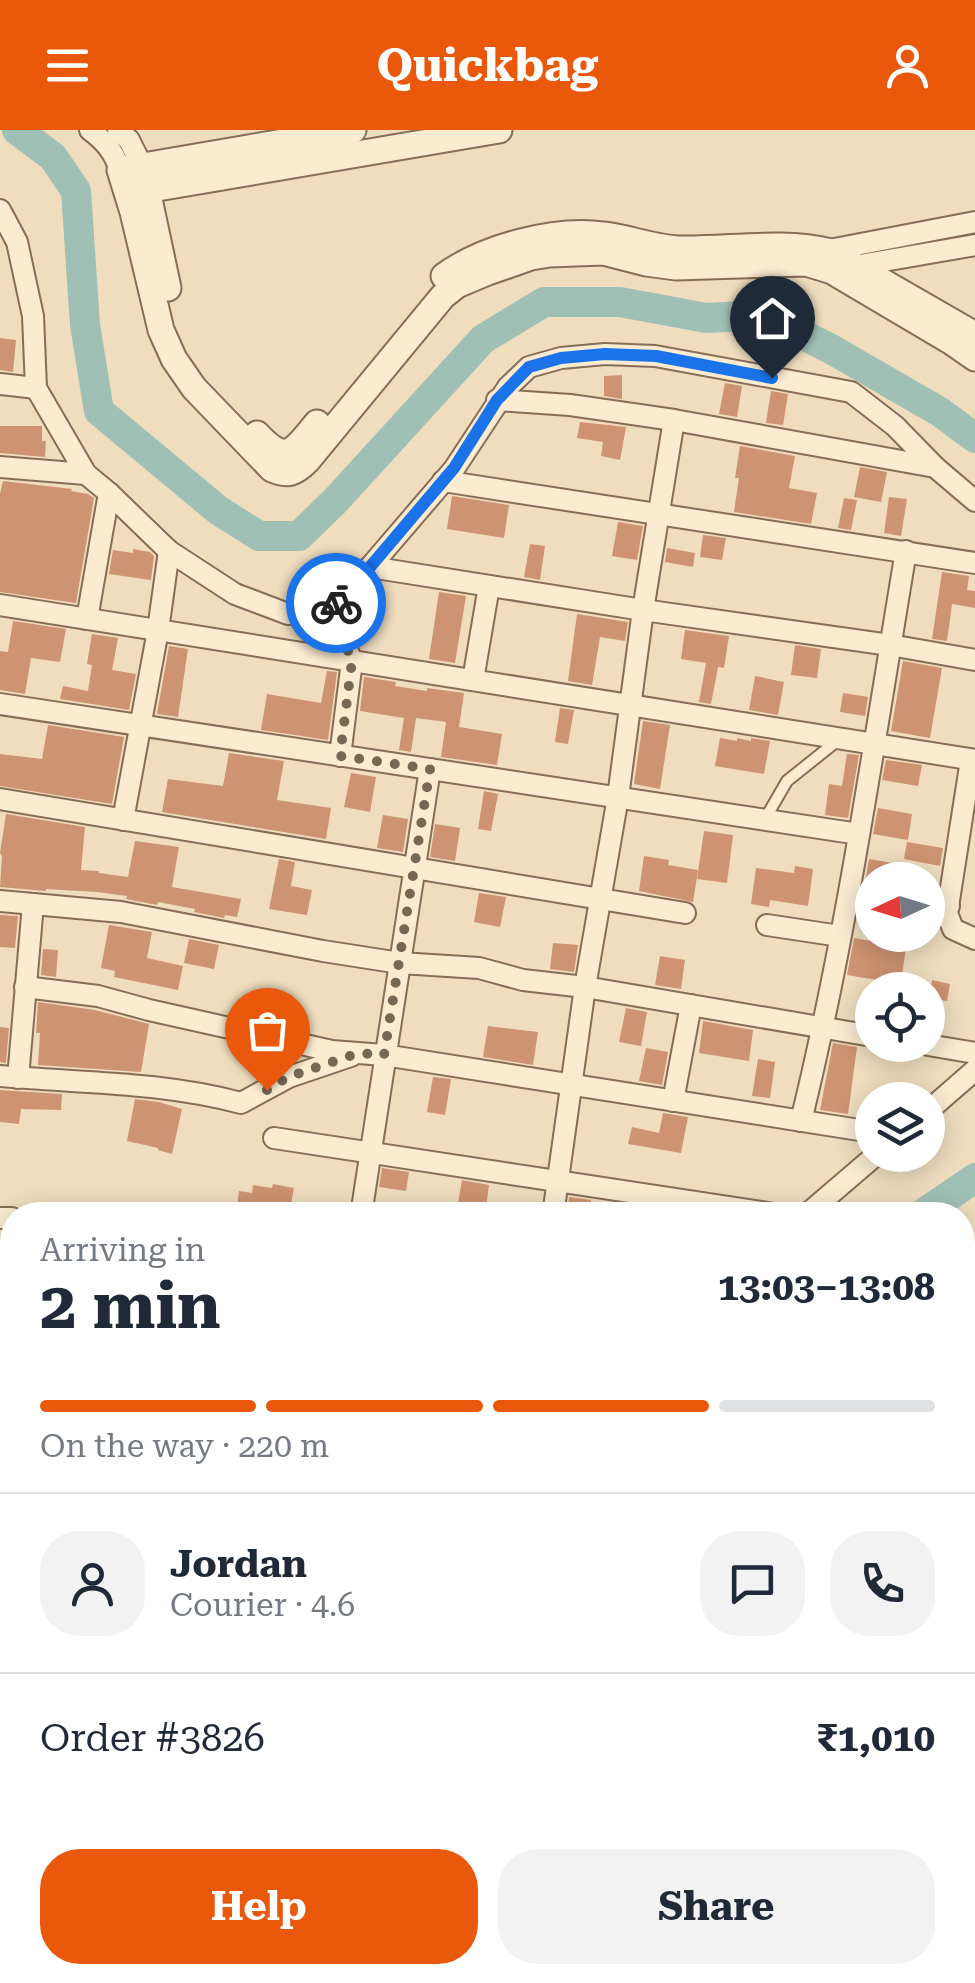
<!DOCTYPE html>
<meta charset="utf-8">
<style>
body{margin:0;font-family:"Roboto Serif",serif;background:#f2f2f3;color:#1f2937;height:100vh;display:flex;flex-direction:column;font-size:38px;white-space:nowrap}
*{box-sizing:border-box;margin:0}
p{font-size:32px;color:#747a83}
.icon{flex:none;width:55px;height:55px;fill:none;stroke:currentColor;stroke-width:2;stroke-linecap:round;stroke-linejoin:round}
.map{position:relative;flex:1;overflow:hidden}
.details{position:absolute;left:0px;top:1072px;width:975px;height:782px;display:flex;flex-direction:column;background:#fff;border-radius:40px 40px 0 0;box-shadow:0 5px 25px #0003}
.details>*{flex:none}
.needle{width:65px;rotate:266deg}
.tools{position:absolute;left:855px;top:732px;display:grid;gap:20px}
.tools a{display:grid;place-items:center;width:90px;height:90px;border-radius:50%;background:#fff;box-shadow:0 5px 25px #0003;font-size:50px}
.pin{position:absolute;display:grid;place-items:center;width:85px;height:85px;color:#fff;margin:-102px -42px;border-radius:50% 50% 50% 0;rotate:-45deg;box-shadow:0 0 10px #0007}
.pin .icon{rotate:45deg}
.courier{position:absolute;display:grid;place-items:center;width:100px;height:100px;margin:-50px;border:8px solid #1a73e8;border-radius:50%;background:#fff;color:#222;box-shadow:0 2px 12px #0007}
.head em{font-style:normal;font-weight:700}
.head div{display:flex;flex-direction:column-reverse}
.head{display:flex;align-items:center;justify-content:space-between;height:170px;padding:0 40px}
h1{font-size:65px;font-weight:700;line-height:75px}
.bar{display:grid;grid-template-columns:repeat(4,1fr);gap:15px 10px;align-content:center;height:120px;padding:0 40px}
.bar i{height:12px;border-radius:8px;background:#e0e1e3}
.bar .selected{background:#ea580c}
.bar p{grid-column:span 4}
.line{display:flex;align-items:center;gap:25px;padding:0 40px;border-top:2px solid #e0e1e3}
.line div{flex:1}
.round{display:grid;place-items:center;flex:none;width:105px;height:105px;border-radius:40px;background:#f2f2f3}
.primary-button{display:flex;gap:20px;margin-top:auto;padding:20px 40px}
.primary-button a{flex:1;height:115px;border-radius:40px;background:#ea580c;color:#fff;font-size:40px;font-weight:700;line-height:115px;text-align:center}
.primary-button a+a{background:#f2f2f3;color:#1f2937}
header{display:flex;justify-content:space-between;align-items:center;height:130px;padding:0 40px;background:#ea580c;color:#fff;font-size:45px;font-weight:700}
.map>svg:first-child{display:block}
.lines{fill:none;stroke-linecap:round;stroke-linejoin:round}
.river{stroke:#a1c0b5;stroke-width:30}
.building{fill:#ce9372}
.service-casing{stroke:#876d56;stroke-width:14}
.minor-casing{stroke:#876d56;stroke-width:24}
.tertiary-casing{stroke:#876d56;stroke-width:29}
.service{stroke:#faebd1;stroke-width:10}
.minor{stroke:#faebd1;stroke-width:20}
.tertiary{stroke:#faebd1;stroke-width:25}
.done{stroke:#776754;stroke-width:10;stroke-dasharray:0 18}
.route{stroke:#1a73e8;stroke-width:12}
</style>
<header><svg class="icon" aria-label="menu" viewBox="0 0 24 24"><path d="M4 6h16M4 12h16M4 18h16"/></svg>Quickbag<svg class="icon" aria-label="person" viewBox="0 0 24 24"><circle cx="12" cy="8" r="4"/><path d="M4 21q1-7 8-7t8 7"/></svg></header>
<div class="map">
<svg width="975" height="1853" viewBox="0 0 975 1853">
<rect width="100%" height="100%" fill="#efddbe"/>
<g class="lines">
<g class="river">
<polyline points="17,0 53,27 76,61 85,195 99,281 218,380 259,406 299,406 335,371 483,209 544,172 620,172 706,188 763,185 831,219 940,282 975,308"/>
<polyline points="921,1085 975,1048"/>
<polyline points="399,1853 400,1842"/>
</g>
</g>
<g class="building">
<polygon points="0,208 16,210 13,242 0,240"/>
<polygon points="622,245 622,269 604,266 604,246"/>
<polygon points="725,253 742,256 737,287 719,284"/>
<polygon points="771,261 788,264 783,295 766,293"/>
<polygon points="580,292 626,297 620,330 601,326 603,312 577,308"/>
<polygon points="0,296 42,296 42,311 46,311 45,327 0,323"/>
<polygon points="740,316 795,326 789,358 817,363 811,394 734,382 739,348 735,348"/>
<polygon points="860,337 887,342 881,372 854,367"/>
<polygon points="3,351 72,359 71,361 88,364 94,368 76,473 0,462 0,364"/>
<polygon points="452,366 509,375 504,408 447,399"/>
<polygon points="889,367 907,369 901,406 884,403"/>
<polygon points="844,368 857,370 851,400 838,398"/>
<polygon points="618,392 643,396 637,430 612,426"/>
<polygon points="703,405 726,408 722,430 700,427"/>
<polygon points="530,414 545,416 540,450 524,447"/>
<polygon points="667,418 695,423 693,437 665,432"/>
<polygon points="133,419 150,422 154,426 151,450 109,444 113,420 133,423"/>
<polygon points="942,442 969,446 967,460 975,461 975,478 952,474 947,511 932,509"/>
<polygon points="439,462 466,466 455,533 429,529"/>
<polygon points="577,484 628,492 625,511 600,507 592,555 568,551"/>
<polygon points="13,491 66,499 60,532 31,528 25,564 0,560 0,521 8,522"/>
<polygon points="685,500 729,506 724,538 718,537 711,574 699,572 706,533 681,529"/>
<polygon points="92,504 118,508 112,540 136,544 129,580 60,569 63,556 88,561 92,535 87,534"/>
<polygon points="795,515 821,519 817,548 791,545"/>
<polygon points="169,516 188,519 178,587 157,584"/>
<polygon points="903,531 942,538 930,608 891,601"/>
<polygon points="327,541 337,542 328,610 261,600 267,564 321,573"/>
<polygon points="755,546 784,552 778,585 749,580"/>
<polygon points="364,547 396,552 395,556 427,561 427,558 464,563 459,597 502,604 497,635 441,627 446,592 416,588 411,622 399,620 404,588 360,581"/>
<polygon points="843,563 868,567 865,586 840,582"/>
<polygon points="560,578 574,580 568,614 555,612"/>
<polygon points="643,591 670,595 660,659 634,654"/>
<polygon points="48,595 124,607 112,674 0,656 0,624 42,629"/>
<polygon points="720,608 737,611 737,608 751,611 751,608 770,611 764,644 715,636"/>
<polygon points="229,623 284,631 277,670 331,678 326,709 162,682 168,649 223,656"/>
<polygon points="847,624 859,625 848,688 825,685 829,654 842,656"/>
<polygon points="886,630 922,635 918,656 882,650"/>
<polygon points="351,643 376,647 370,682 344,677"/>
<polygon points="484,661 498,664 491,701 478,699"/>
<polygon points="878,678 912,684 908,710 873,704"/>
<polygon points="6,684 85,697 81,740 99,741 99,743 128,747 135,711 179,717 172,757 241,769 237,787 225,785 224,788 194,782 195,779 158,772 157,775 126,769 127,766 97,762 46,759 46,761 0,757 2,726 0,723"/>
<polygon points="383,685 408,689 403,722 377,718"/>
<polygon points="435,694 460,698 455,731 430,727"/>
<polygon points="704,701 733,705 727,753 697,749"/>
<polygon points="907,712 943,718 940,736 904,729"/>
<polygon points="644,726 669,730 668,735 698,740 693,772 639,761"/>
<polygon points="279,729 295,732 291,756 312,760 307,785 269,779"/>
<polygon points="869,729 899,734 896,750 866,747"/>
<polygon points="795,736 813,739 808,776 770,770 769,777 751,774 756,738 794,743"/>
<polygon points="479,763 506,767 500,797 474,792"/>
<polygon points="0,785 18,786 15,818 0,817"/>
<polygon points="109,795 152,802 147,828 183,836 178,860 114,847 115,841 101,838"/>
<polygon points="854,808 906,817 901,854 847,845"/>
<polygon points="189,809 219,815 214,839 184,833"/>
<polygon points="553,813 578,815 574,842 550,839"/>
<polygon points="43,819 58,820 56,847 41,845"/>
<polygon points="660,826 685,830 681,859 655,855"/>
<polygon points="932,850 950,854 947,871 928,868 928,853 932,854"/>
<polygon points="38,872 95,880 149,894 141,942 38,935 40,903 36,903"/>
<polygon points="626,878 647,882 641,916 619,912"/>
<polygon points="703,891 753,900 749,931 699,923"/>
<polygon points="488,896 538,902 533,935 483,927"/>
<polygon points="0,897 9,898 6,933 0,932"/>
<polygon points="833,913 857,917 848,984 820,980"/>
<polygon points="646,918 668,922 662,955 639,951"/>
<polygon points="758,929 775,932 770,968 752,966"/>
<polygon points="433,947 451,949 445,985 427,982"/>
<polygon points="0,960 62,964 61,980 21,979 19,994 0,992"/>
<polygon points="135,969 159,972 182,979 172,1024 158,1020 158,1018 127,1011"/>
<polygon points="663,983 688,987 681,1023 628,1014 632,997 659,1003"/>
<polygon points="382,1038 409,1042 406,1061 379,1057"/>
<polygon points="462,1050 489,1055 485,1085 456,1085"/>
<polygon points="273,1054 294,1058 289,1085 236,1085 239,1061 252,1063 253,1055 272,1058"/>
<polygon points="569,1067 591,1070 589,1085 567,1085"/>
<polygon points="0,1506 12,1507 12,1559 10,1571 0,1570"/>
<polygon points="0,1598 12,1600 12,1698 10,1711 0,1718"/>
<polygon points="6,1807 12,1808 12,1847 0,1844"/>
</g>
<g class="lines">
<g class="service-casing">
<polyline id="service" points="765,689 787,651 837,611"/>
</g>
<g class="minor-casing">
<g id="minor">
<path d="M 90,0 C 105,11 114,22 120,40"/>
<polyline points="118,0 129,10 142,36"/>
<polyline points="0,80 17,112 33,186 36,258 86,344 109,363 169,421 235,464 288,484 316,483 336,472 370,437 454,339 508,257 529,237 561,228 605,224 655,226 851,262 895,296 935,337"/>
<polyline points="820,124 824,121 975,92"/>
<polyline points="849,137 975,115"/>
<polyline points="0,254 36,258"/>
<polyline points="497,270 570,275 674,290 935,337 975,371"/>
<polyline points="0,337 86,344"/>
<polyline points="443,351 975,433"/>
<polyline points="370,437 643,480 890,515 975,530"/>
<polyline points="336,472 339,501 352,531 340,626"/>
<polyline points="0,475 975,630"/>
<polyline points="87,489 109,363"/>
<polyline points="473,550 489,456"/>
<polyline points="0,574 859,704"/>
<polyline points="971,630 947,783 953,799 975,809"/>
<polyline points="0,669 685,783"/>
<polyline points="123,690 158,500 169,421"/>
<polyline points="0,771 121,782 323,821 400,833 479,838 523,850 585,857 872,906"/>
<polyline points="928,772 949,776"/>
<polyline points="767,795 840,806"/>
<polyline points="25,857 98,866 149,880 332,921 384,925 872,1002"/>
<polyline points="928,915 975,923"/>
<path d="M 0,946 C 81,953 163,952 241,973 L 289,947 L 351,926"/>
<polyline points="18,948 33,774"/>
<polyline points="673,971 691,875"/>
<polyline points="928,981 975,940"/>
<path d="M 801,991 C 847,803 874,612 906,421"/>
<polyline points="274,1008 781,1085"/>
<polyline points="361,1085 430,639"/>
<polyline points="553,1085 585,857 618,667 643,480 674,290"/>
<polyline points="806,1085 876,1025"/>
<polyline points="0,1088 12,1088"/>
<polyline points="962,1353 975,1351"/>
<polyline points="962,1373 975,1370"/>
<polyline points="0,1492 12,1493"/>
<polyline points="962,1543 975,1541"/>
<polyline points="962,1564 975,1562"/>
<polyline points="0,1583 12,1585"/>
<polyline points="962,1742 975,1740"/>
<polyline points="962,1763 975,1761"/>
<polyline points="0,1782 12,1724"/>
<polyline points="866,1842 867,1853"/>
<polyline points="884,1842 886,1853"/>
<polyline points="98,1853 100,1842"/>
<polyline points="367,1853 368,1842"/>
<polyline points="460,1853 472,1842"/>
</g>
</g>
<g class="tertiary-casing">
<g id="tertiary">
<path d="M 353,0 L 120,40 L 133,82 L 161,200 L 174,229 L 194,258 L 272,339 C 288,346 295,343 307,331 L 443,166 L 457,155 L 488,142 L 531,127 L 550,124 L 603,122 L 646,133 L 676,137 L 806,133 L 832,141 L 952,212 L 975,228"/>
<polyline points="142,36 168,158"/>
<polyline points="134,62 499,0"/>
<path d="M 444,146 C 484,117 555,98 604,105 C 630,108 653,118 679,119 C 730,120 781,110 831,122 L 975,205"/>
<path d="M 257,304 C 287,337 294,320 317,293"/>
<polyline points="962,1164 975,1156"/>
<polyline points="962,1187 975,1178"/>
<polyline points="486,1853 487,1842"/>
<polyline points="509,1853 510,1842"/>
</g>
</g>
<use href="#service" class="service"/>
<use href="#minor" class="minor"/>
<use href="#tertiary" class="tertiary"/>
</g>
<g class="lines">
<polyline class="done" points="267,960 288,947 359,923 384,925 430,639 340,626 352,531 340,501 336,473"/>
<polyline class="route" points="336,473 370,437 454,338 497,270 529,237 561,228 605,224 656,226 772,248"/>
</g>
</svg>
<div class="tools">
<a><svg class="needle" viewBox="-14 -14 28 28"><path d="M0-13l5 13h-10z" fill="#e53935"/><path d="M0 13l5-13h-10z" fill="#747a83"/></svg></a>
<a><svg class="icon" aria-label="locate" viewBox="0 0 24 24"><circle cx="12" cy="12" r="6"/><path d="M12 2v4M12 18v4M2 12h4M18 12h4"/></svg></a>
<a><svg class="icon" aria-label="layers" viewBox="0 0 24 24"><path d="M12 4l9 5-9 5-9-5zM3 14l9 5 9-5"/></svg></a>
</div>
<div class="pin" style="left:267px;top:960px;background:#ea580c"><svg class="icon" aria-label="bag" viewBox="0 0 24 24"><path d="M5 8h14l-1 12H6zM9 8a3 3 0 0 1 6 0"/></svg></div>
<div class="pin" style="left:772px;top:248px;background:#1f2937"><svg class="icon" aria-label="home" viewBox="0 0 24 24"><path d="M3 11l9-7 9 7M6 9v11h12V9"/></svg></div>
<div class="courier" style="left:336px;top:473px"><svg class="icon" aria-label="bike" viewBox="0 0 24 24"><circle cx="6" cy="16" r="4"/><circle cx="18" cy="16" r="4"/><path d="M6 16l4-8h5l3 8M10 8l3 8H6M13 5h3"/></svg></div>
<section class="details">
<div class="head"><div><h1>2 min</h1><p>Arriving in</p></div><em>13:03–13:08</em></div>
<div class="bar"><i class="selected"></i><i class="selected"></i><i class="selected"></i><i></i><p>On the way · 220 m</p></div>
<div class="line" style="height:180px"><a class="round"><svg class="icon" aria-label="person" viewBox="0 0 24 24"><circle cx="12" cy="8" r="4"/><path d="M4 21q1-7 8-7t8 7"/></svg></a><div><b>Jordan</b><p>Courier · 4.6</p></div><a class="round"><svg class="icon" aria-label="chat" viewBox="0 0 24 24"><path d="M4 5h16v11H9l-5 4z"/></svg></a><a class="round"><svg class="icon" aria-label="phone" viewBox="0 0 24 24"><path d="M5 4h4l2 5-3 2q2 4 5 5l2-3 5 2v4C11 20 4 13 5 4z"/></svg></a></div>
<div class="line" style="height:130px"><div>Order #3826</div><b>₹1,010</b></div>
<div class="primary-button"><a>Help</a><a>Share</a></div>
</section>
</div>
